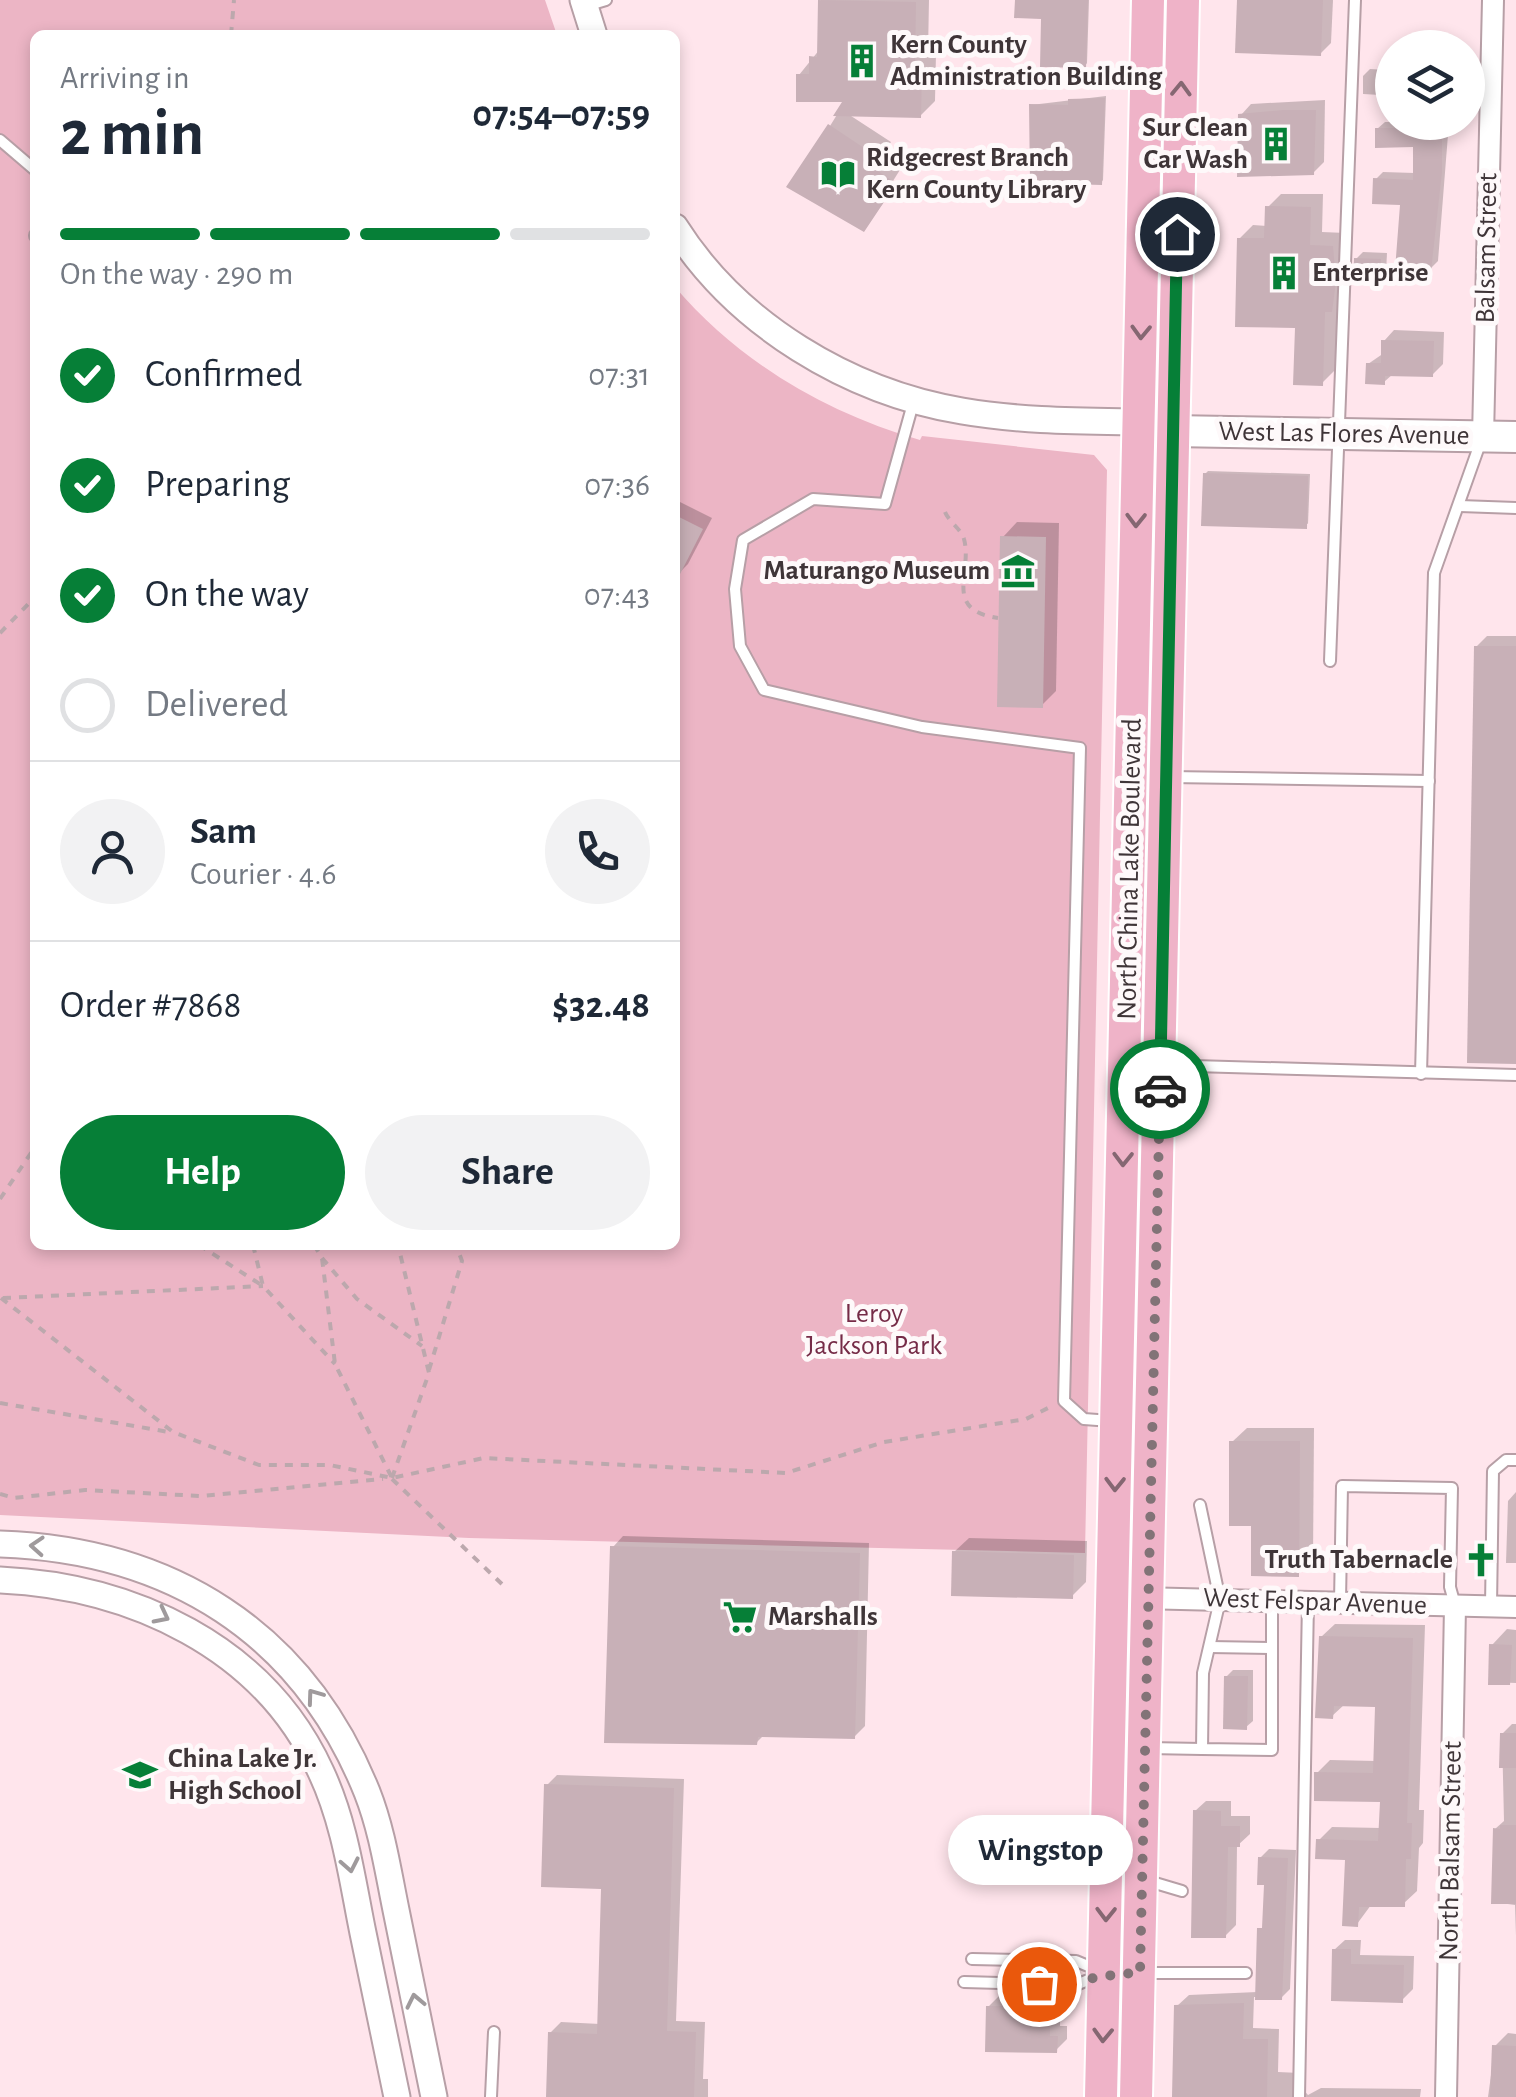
<!DOCTYPE html>
<meta charset="utf-8">
<style>
body{margin:0;font-family:"Alegreya Sans",sans-serif;background:#f2f2f3;color:#1f2937;height:100vh;display:flex;flex-direction:column;font-size:38px;white-space:nowrap}
*{box-sizing:border-box;margin:0}
p{font-size:32px;color:#747a83}
.icon{flex:none;width:55px;height:55px;fill:none;stroke:currentColor;stroke-width:2;stroke-linecap:round;stroke-linejoin:round}
.map{position:relative;flex:1;overflow:hidden}
.side{position:absolute;left:30px;top:30px;width:650px;height:1220px;display:flex;flex-direction:column;background:#fff;border-radius:15px;box-shadow:0 5px 15px #0003}
.side>*{flex:none}
.tools{position:absolute;left:1375px;top:30px;display:grid;gap:20px}
.tools a{display:grid;place-items:center;width:110px;height:110px;border-radius:50%;background:#fff;box-shadow:0 5px 15px #0003;font-size:50px}
.pin{position:absolute;display:grid;place-items:center;width:85px;height:85px;color:#fff;margin:-42px;border:5px solid #fff;border-radius:50%;box-shadow:0 2px 10px #0007}
.courier{position:absolute;display:grid;place-items:center;width:100px;height:100px;margin:-50px;border:8px solid #067f37;border-radius:50%;background:#fff;color:#222;box-shadow:0 2px 12px #0007}
.bubble{position:absolute;height:70px;border-radius:35px;background:#fff;box-shadow:0 5px 15px #0003;font-size:32px;font-weight:700;line-height:70px;text-align:center}
.head em{font-style:normal;font-weight:700}
.head div{display:flex;flex-direction:column-reverse}
.head{display:flex;align-items:center;justify-content:space-between;height:170px;padding:0 30px}
h1{font-size:65px;font-weight:700;line-height:75px}
.bar{display:grid;grid-template-columns:repeat(4,1fr);gap:15px 10px;align-content:center;height:120px;padding:0 30px}
.bar i{height:12px;border-radius:8px;background:#e0e1e3}
.bar .selected{background:#067f37}
.bar p{grid-column:span 4}
.line{display:flex;align-items:center;gap:25px;padding:0 30px;border-top:2px solid #e0e1e3}
.line div{flex:1}
.round{display:grid;place-items:center;flex:none;width:105px;height:105px;border-radius:52px;background:#f2f2f3}
ol{padding:0 30px;list-style:none}
li{display:flex;align-items:center;gap:30px;height:110px}
li p{margin-inline-start:auto}
li .icon{padding:10px;border-radius:50%;background:#067f37;color:#fff;stroke-width:4}
li:last-child{color:#747a83}
li i{width:55px;height:55px;border:5px solid #e0e1e3;border-radius:50%}
.primary-button{display:flex;gap:20px;margin-top:auto;padding:20px 30px}
.primary-button a{flex:1;height:115px;border-radius:60px;background:#067f37;color:#fff;font-size:40px;font-weight:700;line-height:115px;text-align:center}
.primary-button a+a{background:#f2f2f3;color:#1f2937}
.map>svg:first-child{display:block}
.green{fill:#ecb5c5}
.shadow{fill:#0003}
.building{fill:#c8b0b7}
.lines{fill:none;stroke-linecap:round;stroke-linejoin:round}
.service-casing{stroke:#b79fa6;stroke-width:14}
.minor-casing{stroke:#b79fa6;stroke-width:24}
.tertiary-casing{stroke:#b79fa6;stroke-width:29}
.secondary-casing{stroke:#b79fa6;stroke-width:34}
.primary-casing{stroke:#fff;stroke-width:36}
.path{stroke:#bca8ad;stroke-width:4;stroke-dasharray:8 8;stroke-linecap:butt}
.service{stroke:#fff;stroke-width:10}
.minor{stroke:#fff;stroke-width:20}
.tertiary{stroke:#fff;stroke-width:25}
.secondary{stroke:#fff;stroke-width:30}
.primary{stroke:#efb3c8;stroke-width:32}
.oneway{stroke:#856772}
.oneway2{stroke:#9f9a9c}
.done{stroke:#827377;stroke-width:10;stroke-dasharray:0 18}
.route{stroke:#067f37;stroke-width:12}
.labels{text-anchor:middle;dominant-baseline:central;stroke-width:10;stroke-linejoin:round;paint-order:stroke}
.poi-label{font-size:28px;font-weight:bold;fill:#3f3538;stroke:#fef9fa;text-anchor:start}
.street-label{font-size:28px;fill:#3f3538;stroke:#fef9fa}
.park-label{font-size:28px;fill:#752b47;stroke:#fef9fa}
</style>
<div class="map">
<svg width="1516" height="2097" viewBox="0 0 1516 2097">
<rect width="100%" height="100%" fill="#ffe5ec"/>
<path class="green" d="M 0,0 L 545,0 L 557,35 L 35,35 L 35,1245 L 675,1245 L 675,287 C 739,362 826,413 920,440 L 922,436 L 1094,455 L 1107,470 L 1085,1553 L 469,1538 L 0,1515 Z"/>
<g class="shadow">
<polygon points="821,0 929,0 928,52 936,53 935,101 920,116 848,114 891,142 884,152 903,165 893,181 898,184 863,229 830,126 846,100 799,75 820,49"/>
<polygon points="1017,0 1089,0 1087,63 1085,66 1044,17"/>
<polygon points="1240,0 1333,0 1331,43 1320,54"/>
<polygon points="1370,69 1388,70 1387,88 1380,95 1363,94 1363,76"/>
<polygon points="1106,96 1103,180 1101,183 1031,105"/>
<polygon points="1325,100 1324,162 1313,173 1241,115 1251,104"/>
<polygon points="1385,122 1449,122 1438,261 1430,269 1402,202 1375,180 1383,172 1415,173 1415,144 1377,129"/>
<polygon points="1281,194 1323,194 1322,232 1346,233 1335,370 1322,383 1298,326 1239,239 1253,225 1267,226 1268,207"/>
<polygon points="1363,252 1387,253 1386,273 1379,280 1356,259"/>
<polygon points="1394,330 1444,332 1443,364 1432,375 1393,374 1384,382 1368,364 1384,353 1384,341"/>
<polygon points="1208,471 1310,474 1308,524 1205,474"/>
<polygon points="678,501 712,518 688,564 678,574"/>
<polygon points="1017,522 1059,523 1056,691 1042,705 1003,537"/>
<polygon points="1487,636 1516,636 1516,1061 1476,647"/>
<polygon points="1247,1428 1314,1428 1313,1560 1298,1574 1254,1524 1232,1442"/>
<polygon points="1516,1492 1516,1563 1506,1563 1508,1501"/>
<polygon points="623,1536 869,1543 865,1726 854,1737 764,1735 756,1743 613,1547"/>
<polygon points="969,1538 1087,1541 1086,1582 1072,1596 954,1552"/>
<polygon points="1335,1624 1425,1625 1419,1810 1424,1810 1423,1843 1419,1848 1417,1891 1403,1904 1371,1905 1357,1924 1347,1858 1319,1840 1332,1827 1381,1828 1382,1799 1317,1773 1330,1760 1376,1761 1377,1705 1345,1704 1332,1716 1321,1637"/>
<polygon points="1507,1629 1516,1630 1516,1683 1490,1682 1492,1645"/>
<polygon points="1233,1670 1253,1670 1253,1721 1246,1727 1226,1677"/>
<polygon points="1512,1724 1516,1724 1516,1936 1515,1905 1493,1902 1495,1829 1504,1821 1502,1734"/>
<polygon points="557,1775 684,1779 676,2021 705,2022 703,2079 708,2079 708,2097 548,2097 550,2033 561,2022 600,2024 604,1887 547,1785"/>
<polygon points="1206,1801 1231,1801 1231,1816 1250,1816 1250,1834 1237,1846 1236,1925 1225,1936 1195,1811"/>
<polygon points="1269,1849 1296,1850 1290,1989 1281,1998 1254,1997 1253,2028 1279,2029 1278,2072 1300,2073 1300,2086 1308,2095 1321,2088 1421,2089 1420,2097 1174,2097 1177,2006 1189,1995 1257,1992 1267,1882 1260,1858"/>
<polygon points="1345,1940 1361,1940 1360,1955 1414,1956 1413,1989 1402,2000 1333,1999 1334,1950"/>
<polygon points="999,1996 1060,1997 1060,2026 1067,2026 1067,2039 1056,2050 988,2007"/>
<polygon points="1508,2033 1516,2034 1516,2097 1488,2097 1495,2046"/>
</g>
<g class="building">
<polygon points="818,0 916,2 915,66 922,66 921,118 833,116 842,102 796,102 796,74 809,74 809,56 817,57"/>
<polygon points="1015,0 1088,0 1086,68 1040,67 1041,19 1014,18"/>
<polygon points="1237,0 1323,0 1321,56 1235,53"/>
<polygon points="1105,98 1102,185 1030,183 1029,104 1068,105 1068,99"/>
<polygon points="1283,110 1316,110 1314,175 1237,177 1238,114"/>
<polygon points="1403,122 1442,122 1442,172 1431,271 1395,270 1400,205 1372,204 1373,178 1413,180 1413,147 1375,148 1375,128 1403,128"/>
<polygon points="828,124 879,158 872,167 891,180 880,196 886,199 864,232 786,187"/>
<polygon points="1265,206 1311,207 1310,245 1333,246 1336,281 1332,312 1325,312 1323,386 1293,385 1295,328 1235,327 1237,238 1264,238"/>
<polygon points="1354,258 1381,259 1380,282 1353,281"/>
<polygon points="1381,340 1434,341 1433,377 1385,376 1385,385 1365,384 1366,363 1381,363"/>
<polygon points="1203,473 1308,476 1307,529 1201,526"/>
<polygon points="675,515 703,529 675,584"/>
<polygon points="1000,536 1046,537 1043,708 997,707"/>
<polygon points="1474,646 1516,646 1516,1064 1467,1063"/>
<polygon points="1229,1441 1300,1441 1299,1577 1251,1576 1251,1526 1229,1526"/>
<polygon points="610,1546 860,1553 855,1739 758,1737 757,1745 604,1743"/>
<polygon points="952,1551 1074,1555 1073,1599 951,1596"/>
<polygon points="1319,1636 1413,1638 1407,1823 1412,1823 1411,1859 1406,1859 1405,1907 1359,1907 1358,1927 1342,1926 1345,1860 1315,1859 1316,1839 1378,1841 1380,1802 1314,1801 1314,1772 1373,1773 1375,1707 1334,1706 1333,1719 1315,1718"/>
<polygon points="1489,1644 1512,1645 1510,1685 1488,1685"/>
<polygon points="1224,1676 1248,1676 1247,1730 1223,1729"/>
<polygon points="1500,1733 1516,1733 1516,1768 1499,1768"/>
<polygon points="544,1784 674,1788 667,2031 696,2032 694,2097 546,2097 548,2032 597,2034 601,1889 541,1887"/>
<polygon points="1193,1810 1221,1811 1221,1826 1240,1826 1240,1847 1228,1847 1226,1938 1191,1938"/>
<polygon points="1500,1825 1516,1825 1516,1904 1491,1904 1493,1828 1500,1829"/>
<polygon points="1258,1857 1288,1858 1282,2000 1255,2000 1257,1928 1262,1928 1264,1885 1257,1885"/>
<polygon points="1332,1949 1351,1949 1351,1964 1404,1965 1403,2003 1331,2001"/>
<polygon points="1244,2003 1243,2039 1268,2039 1267,2097 1172,2097 1174,2005"/>
<polygon points="986,2006 1050,2006 1050,2036 1058,2036 1057,2053 985,2052"/>
<polygon points="1492,2045 1516,2046 1516,2097 1490,2097"/>
</g>
<g class="lines">
<g class="service-casing">
<g id="service">
<polyline points="586,6 606,0"/>
<polyline points="0,140 35,170"/>
<polyline points="35,236 35,235"/>
<polyline points="914,400 885,504 813,499 743,540 735,589 740,646 764,690 922,727 1080,748 1064,1401 1084,1419 1111,1421"/>
<polyline points="1460,506 1516,508"/>
<polyline points="1330,661 1355,0"/>
<polyline points="1170,777 1429,781"/>
<polyline points="1164,1056 1194,1066 1516,1075"/>
<polyline points="1421,1074 1434,573 1482,438"/>
<polyline points="1200,1505 1220,1600 1203,1673 1202,1749 1272,1750 1272,1602"/>
<polyline points="1340,1602 1342,1486 1452,1488 1450,1587 1455,1605"/>
<polyline points="1491,1606 1493,1471 1506,1460 1516,1460"/>
<polyline points="1210,1647 1270,1648"/>
<polyline points="1148,1748 1202,1749"/>
<polyline points="1145,1880 1182,1891"/>
<polyline points="972,1959 1076,1961 1100,1971"/>
<polyline points="964,1982 1076,1985 1105,1973 1246,1973"/>
<polyline points="491,2097 494,2032"/>
<polyline points="1299,2097 1308,1602"/>
</g>
</g>
<g class="minor-casing">
<g id="minor">
<polyline points="1483,437 1493,0"/>
<polyline points="1140,1598 1516,1607"/>
<polyline points="1446,2097 1455,1606"/>
</g>
</g>
<g class="tertiary-casing">
<g id="tertiary">
<polyline points="583,0 594,35"/>
<path d="M 675,227 C 737,325 849,392 962,411 C 1019,421 1079,421 1137,422"/>
<path d="M 0,1544 C 170,1550 302,1631 367,1792 C 382,1830 388,1871 396,1910 C 409,1973 422,2035 434,2097"/>
<path d="M 0,1580 C 131,1586 264,1646 321,1772 C 345,1823 352,1879 363,1933 C 374,1988 386,2042 397,2097"/>
</g>
</g>
<g class="secondary-casing">
<polyline id="secondary" points="1137,422 1172,431 1516,437"/>
</g>
<g class="primary-casing">
<g id="primary">
<polyline points="1101,2097 1148,0"/>
<polyline points="1136,2097 1183,0"/>
</g>
</g>
<g class="path">
<polyline points="231,35 234,0"/>
<path d="M 945,512 C 949,522 962,530 964,539 C 973,572 942,610 998,618"/>
<polyline points="0,633 35,597"/>
<polyline points="0,1199 35,1147"/>
<polyline points="199,1245 263,1286"/>
<polyline points="253,1245 263,1286 335,1364"/>
<polyline points="314,1245 322,1258 335,1364 392,1478"/>
<polyline points="322,1258 357,1299 422,1346"/>
<polyline points="1,1298 173,1432 259,1465 330,1465 392,1478 484,1458 786,1473 884,1442 1026,1419 1050,1407"/>
<polyline points="3,1298 263,1286"/>
<polyline points="429,1370 462,1261 456,1245"/>
<polyline points="0,1403 169,1432"/>
<polyline points="392,1478 429,1373 398,1245"/>
<polyline points="392,1479 504,1586"/>
<polyline points="0,1494 14,1498 85,1490 201,1496 383,1479"/>
</g>
<use href="#service" class="service"/>
<use href="#minor" class="minor"/>
<use href="#tertiary" class="tertiary"/>
<use href="#secondary" class="secondary"/>
<use href="#primary" class="primary"/>
</g>
<defs><path id="oneway-chevron" d="M-2-3.5L2.5 0L-2 3.5" fill="none" stroke-width="1.6" stroke-linecap="round" stroke-linejoin="round" transform="scale(2.5)"/></defs>
<g class="oneway">
<use href="#oneway-chevron" transform="translate(1181 89) rotate(-88)"/>
<use href="#oneway-chevron" transform="translate(1141 332) rotate(92)"/>
<use href="#oneway-chevron" transform="translate(1136 520) rotate(91)"/>
<use href="#oneway-chevron" transform="translate(1123 1159) rotate(91)"/>
<use href="#oneway-chevron" transform="translate(1115 1484) rotate(91)"/>
<use href="#oneway-chevron" transform="translate(1106 1914) rotate(91)"/>
<use href="#oneway-chevron" transform="translate(1103 2035) rotate(92)"/>
</g>
<g class="oneway2">
<use href="#oneway-chevron" transform="translate(37 1546) rotate(-176)"/>
<use href="#oneway-chevron" transform="translate(162 1616) rotate(27)"/>
<use href="#oneway-chevron" transform="translate(314 1696) rotate(-126)"/>
<use href="#oneway-chevron" transform="translate(350 1865) rotate(79)"/>
<use href="#oneway-chevron" transform="translate(415 2001) rotate(-102)"/>
</g>
<g class="lines">
<path class="done" d="M 1039,1984 C 1075,1985 1104,1973 1140,1973 L 1160,1089"/>
<polyline class="route" points="1160,1089 1177,234"/>
</g>
<defs>
<g id="building-bare" transform="scale(2.7)"><path d="M-4-6H4V6H1V3H-1V6H-4ZM-2.5-4.3h1.7v1.8h-1.7ZM.8-4.3h1.7v1.8H.8ZM-2.5-1h1.7V.8h-1.7ZM.8-1h1.7V.8H.8Z" fill="#067f37" stroke="#fef9fa" stroke-width="2.5" paint-order="stroke"/></g>
<g id="library-bare" transform="scale(2.7)"><path d="M-6-4Q-3-5.5-.7-3.5V5Q-3 3-6 4ZM6-4Q3-5.5 .7-3.5V5Q3 3 6 4Z" fill="#067f37" stroke="#fef9fa" stroke-width="2.5" paint-order="stroke"/></g>
<g id="museum-bare" transform="scale(2.7)"><path d="M0-6L6-3V-2H-6V-3ZM-5-1h2V3h-2ZM-1-1h2V3h-2ZM3-1h2V3H3ZM-6 4H6V6H-6Z" fill="#067f37" stroke="#fef9fa" stroke-width="2.5" paint-order="stroke"/></g>
<g id="church-bare" transform="scale(2.7)"><path d="M-1.2-6h2.4v3.5h3.3v2.4h-3.3V6h-2.4V-.1h-3.3v-2.4h3.3Z" fill="#067f37" stroke="#fef9fa" stroke-width="2.5" paint-order="stroke"/></g>
<g id="supermarket-bare" transform="scale(2.7)"><path d="M-6-5.5h2.5l.6 2H6L4.5 2H-2.5L-4.4-4H-6ZM-1.5 3.2a1.3 1.3 0 1 0 .1 0ZM3 3.2a1.3 1.3 0 1 0 .1 0Z" fill="#067f37" stroke="#fef9fa" stroke-width="2.5" paint-order="stroke"/></g>
<g id="school-bare" transform="scale(2.7)"><path d="M0-5L7-2L0 1L-7-2ZM-4 1L0 2.5L4 1V4Q0 6-4 4Z" fill="#067f37" stroke="#fef9fa" stroke-width="2.5" paint-order="stroke"/></g>
</defs>
<g fill-rule="evenodd">
<use href="#building-bare" x="862" y="61"/>
<use href="#building-bare" x="1276" y="144"/>
<use href="#library-bare" x="838" y="174"/>
<use href="#building-bare" x="1284" y="273"/>
<use href="#museum-bare" x="1018" y="571"/>
<use href="#church-bare" x="1481" y="1560"/>
<use href="#supermarket-bare" x="740" y="1617"/>
<use href="#school-bare" x="140" y="1775"/>
</g>
<g class="labels">
<g class="poi-label">
<text x="890" y="45">Kern County<tspan x="890" dy="32">Administration Building</tspan></text>
<text x="1248" y="128" text-anchor="end">Sur Clean<tspan x="1248" dy="32">Car Wash</tspan></text>
<text x="866" y="158">Ridgecrest Branch<tspan x="866" dy="32">Kern County Library</tspan></text>
<text x="1312" y="273">Enterprise</text>
<text x="990" y="571" text-anchor="end">Maturango Museum</text>
<text x="1453" y="1560" text-anchor="end">Truth Tabernacle</text>
<text x="768" y="1617">Marshalls</text>
<text x="168" y="1759">China Lake Jr.<tspan x="168" dy="32">High School</tspan></text>
</g>
<g class="street-label">
<text transform="translate(1487 248) rotate(-89)">Balsam Street</text>
<text transform="translate(1344 434) rotate(1)">West Las Flores Avenue</text>
<text transform="translate(1130 869) rotate(-89)">North China Lake Boulevard</text>
<text transform="translate(1315 1602) rotate(2)">West Felspar Avenue</text>
<text transform="translate(1451 1851) rotate(-89)">North Balsam Street</text>
</g>
<g class="park-label">
<text x="874" y="1314">Leroy<tspan x="874" dy="32">Jackson Park</tspan></text>
</g>
</g>
</svg>
<div class="tools">
<a><svg class="icon" aria-label="layers" viewBox="0 0 24 24"><path d="M12 4l9 5-9 5-9-5zM3 14l9 5 9-5"/></svg></a>
</div>
<div class="pin" style="left:1039px;top:1984px;background:#ea580c"><svg class="icon" aria-label="bag" viewBox="0 0 24 24"><path d="M5 8h14l-1 12H6zM9 8a3 3 0 0 1 6 0"/></svg></div>
<div class="pin" style="left:1177px;top:234px;background:#1f2937"><svg class="icon" aria-label="home" viewBox="0 0 24 24"><path d="M3 11l9-7 9 7M6 9v11h12V9"/></svg></div>
<div class="courier" style="left:1160px;top:1089px"><svg class="icon" aria-label="car" viewBox="0 0 24 24"><path d="M5 17H2v-5l4-1 3-4h7l3 4 3 1v5h-3M9 17h6M6 11h13"/><circle cx="7" cy="17" r="2"/><circle cx="17" cy="17" r="2"/></svg></div>
<div class="bubble" style="left:948px;top:1815px;width:185px">Wingstop</div>
<section class="side">
<div class="head"><div><h1>2 min</h1><p>Arriving in</p></div><em>07:54–07:59</em></div>
<div class="bar"><i class="selected"></i><i class="selected"></i><i class="selected"></i><i></i><p>On the way · 290 m</p></div>
<ol>
<li><svg class="icon" aria-label="check" viewBox="0 0 24 24"><path d="M5 12l5 5 9-10"/></svg>Confirmed<p>07:31</p></li>
<li><svg class="icon" aria-label="check" viewBox="0 0 24 24"><path d="M5 12l5 5 9-10"/></svg>Preparing<p>07:36</p></li>
<li><svg class="icon" aria-label="check" viewBox="0 0 24 24"><path d="M5 12l5 5 9-10"/></svg>On the way<p>07:43</p></li>
<li><i></i>Delivered</li>
</ol>
<div class="line" style="height:180px"><a class="round"><svg class="icon" aria-label="person" viewBox="0 0 24 24"><circle cx="12" cy="8" r="4"/><path d="M4 21q1-7 8-7t8 7"/></svg></a><div><b>Sam</b><p>Courier · 4.6</p></div><a class="round"><svg class="icon" aria-label="phone" viewBox="0 0 24 24"><path d="M5 4h4l2 5-3 2q2 4 5 5l2-3 5 2v4C11 20 4 13 5 4z"/></svg></a></div>
<div class="line" style="height:130px"><div>Order #7868</div><b>$32.48</b></div>
<div class="primary-button"><a>Help</a><a>Share</a></div>
</section>
</div>
